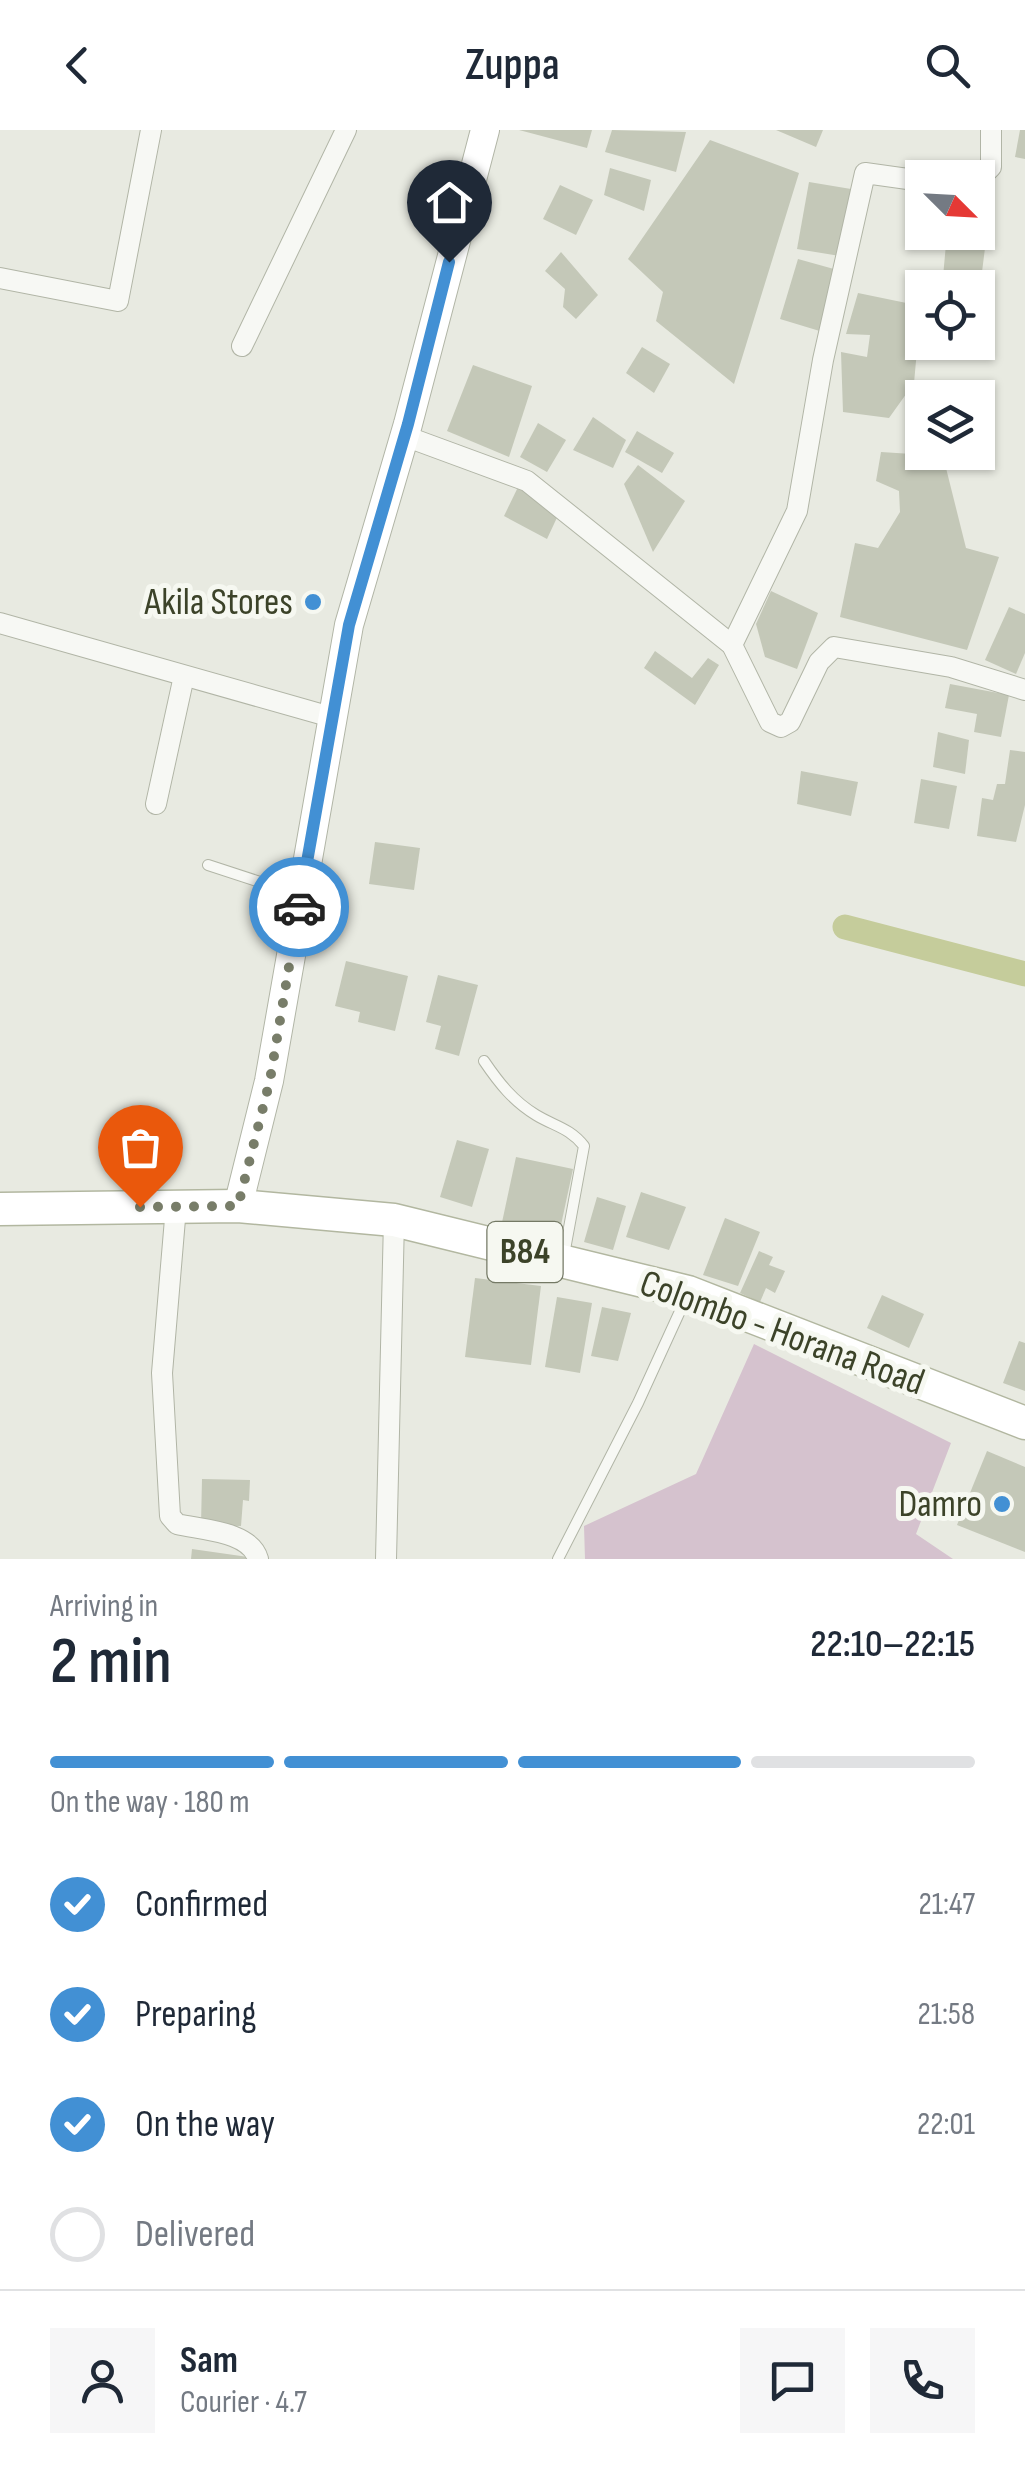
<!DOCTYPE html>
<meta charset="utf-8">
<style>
body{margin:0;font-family:"Sofia Sans Condensed",sans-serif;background:#f6f6f7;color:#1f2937;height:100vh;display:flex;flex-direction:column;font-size:38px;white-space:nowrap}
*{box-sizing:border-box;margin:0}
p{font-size:32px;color:#747a83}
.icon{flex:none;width:55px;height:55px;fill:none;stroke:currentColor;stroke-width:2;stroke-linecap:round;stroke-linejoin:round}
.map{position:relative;height:1429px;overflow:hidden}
.details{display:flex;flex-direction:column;background:#fff;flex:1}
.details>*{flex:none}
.needle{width:65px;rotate:114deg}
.fabs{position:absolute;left:905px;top:30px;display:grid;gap:20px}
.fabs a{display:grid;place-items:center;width:90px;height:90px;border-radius:0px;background:#fff;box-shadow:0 2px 8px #0004;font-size:50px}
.pin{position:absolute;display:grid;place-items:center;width:85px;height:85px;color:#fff;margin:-102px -42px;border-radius:50% 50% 50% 0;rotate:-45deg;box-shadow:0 0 10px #0007}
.pin .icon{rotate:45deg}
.courier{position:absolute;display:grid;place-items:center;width:100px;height:100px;margin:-50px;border:8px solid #4290d4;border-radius:50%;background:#fff;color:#222;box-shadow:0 2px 12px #0007}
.summary em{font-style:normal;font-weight:600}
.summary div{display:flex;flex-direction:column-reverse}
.summary{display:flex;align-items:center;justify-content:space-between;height:170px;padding:0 50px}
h1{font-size:65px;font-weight:600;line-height:75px}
.bar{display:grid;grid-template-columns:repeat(4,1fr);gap:15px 10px;align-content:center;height:120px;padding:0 50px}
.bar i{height:12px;border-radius:8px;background:#e0e1e3}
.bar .on{background:#4290d4}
.bar p{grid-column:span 4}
.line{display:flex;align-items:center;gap:25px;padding:0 50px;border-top:2px solid #e0e1e3}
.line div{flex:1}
.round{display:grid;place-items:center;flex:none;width:105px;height:105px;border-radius:0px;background:#f6f6f7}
ol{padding:0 50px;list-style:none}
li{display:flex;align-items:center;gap:30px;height:110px}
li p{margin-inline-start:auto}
li .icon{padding:10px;border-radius:50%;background:#4290d4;color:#fff;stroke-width:4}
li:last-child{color:#747a83}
li i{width:55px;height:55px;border:5px solid #e0e1e3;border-radius:50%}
header{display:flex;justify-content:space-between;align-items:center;height:130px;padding:0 50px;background:#fff;font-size:45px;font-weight:600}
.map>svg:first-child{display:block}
.green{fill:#d5c2ce}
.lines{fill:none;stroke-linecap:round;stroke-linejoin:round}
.canal{stroke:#c5cc9b;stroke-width:25}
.building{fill:#c4c8b8}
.lane-casing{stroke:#b1b5a6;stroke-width:12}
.street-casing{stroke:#b1b5a6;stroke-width:22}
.secondary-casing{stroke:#b1b5a6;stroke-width:30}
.primary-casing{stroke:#b2b7a0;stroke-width:35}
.lane{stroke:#f7f8f4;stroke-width:10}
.street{stroke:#f7f8f4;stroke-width:20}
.secondary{stroke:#fff;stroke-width:28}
.primary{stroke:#fff;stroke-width:32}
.done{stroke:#787d69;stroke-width:10;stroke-dasharray:0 18}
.route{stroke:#4290d4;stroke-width:12}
.poi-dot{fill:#4290d4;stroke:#f6f8f1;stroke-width:4}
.labels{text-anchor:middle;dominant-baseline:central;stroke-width:10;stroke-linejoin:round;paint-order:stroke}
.shield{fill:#f6f8f1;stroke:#747965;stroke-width:2.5}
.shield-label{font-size:35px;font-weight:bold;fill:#3c4329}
.poi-label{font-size:38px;fill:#3c4329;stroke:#f6f8f1;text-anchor:end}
.street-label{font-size:38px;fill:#3c4329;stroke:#f6f8f1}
</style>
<header><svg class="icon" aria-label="back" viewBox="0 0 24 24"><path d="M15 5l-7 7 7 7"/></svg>Zuppa<svg class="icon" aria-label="search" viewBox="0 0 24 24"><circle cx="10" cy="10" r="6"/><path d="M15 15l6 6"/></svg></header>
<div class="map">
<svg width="1025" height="1429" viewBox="0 0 1025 1429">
<rect width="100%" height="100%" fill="#e8eae1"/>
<polygon class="green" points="754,1214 951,1313 916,1404 953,1429 585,1429 584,1396 696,1344"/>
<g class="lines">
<polyline class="canal" points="845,797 1025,844"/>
</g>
<g class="building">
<polygon points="519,0 592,0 587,18"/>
<polygon points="612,0 686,2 676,42 605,22"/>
<polygon points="776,0 823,0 816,17"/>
<polygon points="1020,0 1025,0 1025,29 1015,27"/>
<polygon points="710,10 799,43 734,254 656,191 663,162 628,129"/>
<polygon points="610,38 651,50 644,81 604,65"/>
<polygon points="809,52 857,60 846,127 797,119"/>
<polygon points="560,55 593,70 576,105 543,89"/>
<polygon points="946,114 985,118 980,158 942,158"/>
<polygon points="561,122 598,165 576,189 563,177 565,159 545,141"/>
<polygon points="798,129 841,141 823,202 780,189"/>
<polygon points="858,163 921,176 914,253 889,288 843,282 841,222 867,227 870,205 846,204"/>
<polygon points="642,217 670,234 654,263 626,243"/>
<polygon points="473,235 532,256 509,327 447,301"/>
<polygon points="593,287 626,310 613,338 573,320"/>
<polygon points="538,293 566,310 547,342 520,327"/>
<polygon points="637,301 674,323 662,343 625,322"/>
<polygon points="881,322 943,326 966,418 999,427 967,520 840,487 855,413 878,418 900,382 899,361 876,351"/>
<polygon points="638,335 685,371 653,422 624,354"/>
<polygon points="519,355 561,379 547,409 504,386"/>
<polygon points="771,461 818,483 797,539 765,527 756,494"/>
<polygon points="1009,477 1025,484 1025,523 1016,544 985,530"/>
<polygon points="655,521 692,548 708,528 719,535 695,575 644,538"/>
<polygon points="950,554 1009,565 1001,607 974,602 977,584 945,578"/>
<polygon points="938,602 969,610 965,644 933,637"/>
<polygon points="1010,620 1025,622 1025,675 1016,712 977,706 982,668 993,670 997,654 1005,654"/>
<polygon points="801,641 858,652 851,686 797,674"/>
<polygon points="921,649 957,656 949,699 914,693"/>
<polygon points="375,712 420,718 414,760 369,754"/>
<polygon points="346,831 408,846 395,901 358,892 360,882 335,876"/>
<polygon points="438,845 478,855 459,926 435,919 441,896 426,892"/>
<polygon points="457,1010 489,1019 472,1077 440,1067"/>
<polygon points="516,1027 573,1039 558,1109 501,1097"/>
<polygon points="641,1062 686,1077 669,1120 626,1107"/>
<polygon points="597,1067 626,1076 613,1120 584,1112"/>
<polygon points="725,1088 760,1102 738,1156 703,1145"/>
<polygon points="759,1121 773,1127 769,1135 785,1141 775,1163 766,1158 760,1172 740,1163"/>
<polygon points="475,1148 541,1156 531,1235 465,1227"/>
<polygon points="882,1165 924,1184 909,1218 867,1198"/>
<polygon points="557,1167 592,1173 580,1243 545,1237"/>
<polygon points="602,1177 631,1183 618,1231 591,1226"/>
<polygon points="1019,1211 1025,1213 1025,1261 1003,1253"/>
<polygon points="987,1321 1025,1337 1025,1422 957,1395"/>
<polygon points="202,1349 250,1350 249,1371 243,1370 241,1396 201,1395"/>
<polygon points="192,1419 248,1427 247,1429 191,1429"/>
</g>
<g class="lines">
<g class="lane-casing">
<g id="lane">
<polyline points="208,735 300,765"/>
<path d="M 484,931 C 499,953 513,971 536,985 C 554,996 570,998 584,1016 L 564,1125"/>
<polyline points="558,1429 638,1273 686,1168"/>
</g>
</g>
<g class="street-casing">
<g id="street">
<polyline points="978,50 991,37 991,0"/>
<polyline points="0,148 118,171 151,0"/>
<polyline points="242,216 346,0"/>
<polyline points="402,305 527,351 732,515 770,592 781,597 790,592 819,532 834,517 951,537 1025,560"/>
<polyline points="0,493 331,587"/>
<polyline points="732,515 797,381 823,230 865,43 922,51"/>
<polyline points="156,674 184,546"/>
<path d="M 176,1077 L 162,1243 L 170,1386 L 177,1394 C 202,1400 250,1401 258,1429"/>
<polyline points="386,1429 394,1090"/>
</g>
</g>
<g class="secondary-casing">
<polyline id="secondary" points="238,1076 269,951 349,495 408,294 485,0"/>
</g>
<g class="primary-casing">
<polyline id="primary" points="0,1079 238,1076 394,1090 688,1162 1025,1293"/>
</g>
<use href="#lane" class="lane"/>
<use href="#street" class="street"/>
<use href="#secondary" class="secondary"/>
<use href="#primary" class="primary"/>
</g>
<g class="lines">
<polyline class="done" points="140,1077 238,1076 270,950 299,777"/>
<polyline class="route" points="299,777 349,495 408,294 449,132"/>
</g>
<g class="poi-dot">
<circle cx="313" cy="472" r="10"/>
<circle cx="1002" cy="1374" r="10"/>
</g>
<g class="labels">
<rect class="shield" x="487.5" y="1092" width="75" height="60" rx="8"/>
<g class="shield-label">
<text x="525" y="1122">B84</text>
</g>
<g class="poi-label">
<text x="293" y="472">Akila Stores</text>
<text x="982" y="1374">Damro</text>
</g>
<g class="street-label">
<text transform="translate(782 1203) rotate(20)">Colombo - Horana Road</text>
</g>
</g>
</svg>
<div class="fabs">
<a><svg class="needle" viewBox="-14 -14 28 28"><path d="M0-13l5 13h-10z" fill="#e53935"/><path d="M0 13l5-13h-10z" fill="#747a83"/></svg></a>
<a><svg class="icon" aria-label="locate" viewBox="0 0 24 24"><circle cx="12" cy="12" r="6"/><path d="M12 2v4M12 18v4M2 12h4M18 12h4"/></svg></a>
<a><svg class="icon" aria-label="layers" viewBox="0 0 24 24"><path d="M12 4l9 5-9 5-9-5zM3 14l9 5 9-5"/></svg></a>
</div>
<div class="pin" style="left:140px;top:1077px;background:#ea580c"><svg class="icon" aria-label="bag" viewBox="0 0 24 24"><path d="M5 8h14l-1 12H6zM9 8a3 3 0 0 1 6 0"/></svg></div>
<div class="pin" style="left:449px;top:132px;background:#1f2937"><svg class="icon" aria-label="home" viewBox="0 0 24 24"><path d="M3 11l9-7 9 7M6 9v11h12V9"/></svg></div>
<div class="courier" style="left:299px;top:777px"><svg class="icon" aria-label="car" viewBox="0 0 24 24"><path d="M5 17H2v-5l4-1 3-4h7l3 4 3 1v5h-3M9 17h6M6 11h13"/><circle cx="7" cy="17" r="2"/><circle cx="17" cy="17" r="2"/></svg></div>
</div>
<section class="details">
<div class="summary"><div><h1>2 min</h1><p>Arriving in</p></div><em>22:10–22:15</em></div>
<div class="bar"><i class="on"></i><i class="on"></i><i class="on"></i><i></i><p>On the way · 180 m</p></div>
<ol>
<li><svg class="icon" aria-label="check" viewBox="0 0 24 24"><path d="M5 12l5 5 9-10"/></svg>Confirmed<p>21:47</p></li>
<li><svg class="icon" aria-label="check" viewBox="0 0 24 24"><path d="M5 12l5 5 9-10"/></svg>Preparing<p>21:58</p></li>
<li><svg class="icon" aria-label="check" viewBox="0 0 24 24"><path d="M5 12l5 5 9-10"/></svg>On the way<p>22:01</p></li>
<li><i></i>Delivered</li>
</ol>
<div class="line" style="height:180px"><a class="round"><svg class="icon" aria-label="person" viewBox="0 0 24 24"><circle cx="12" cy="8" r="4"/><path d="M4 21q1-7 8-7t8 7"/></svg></a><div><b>Sam</b><p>Courier · 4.7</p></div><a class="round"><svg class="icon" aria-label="chat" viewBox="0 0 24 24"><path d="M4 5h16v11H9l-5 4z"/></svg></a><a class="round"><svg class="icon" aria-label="phone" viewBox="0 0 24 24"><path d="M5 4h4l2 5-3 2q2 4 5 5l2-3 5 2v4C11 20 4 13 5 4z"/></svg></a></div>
</section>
